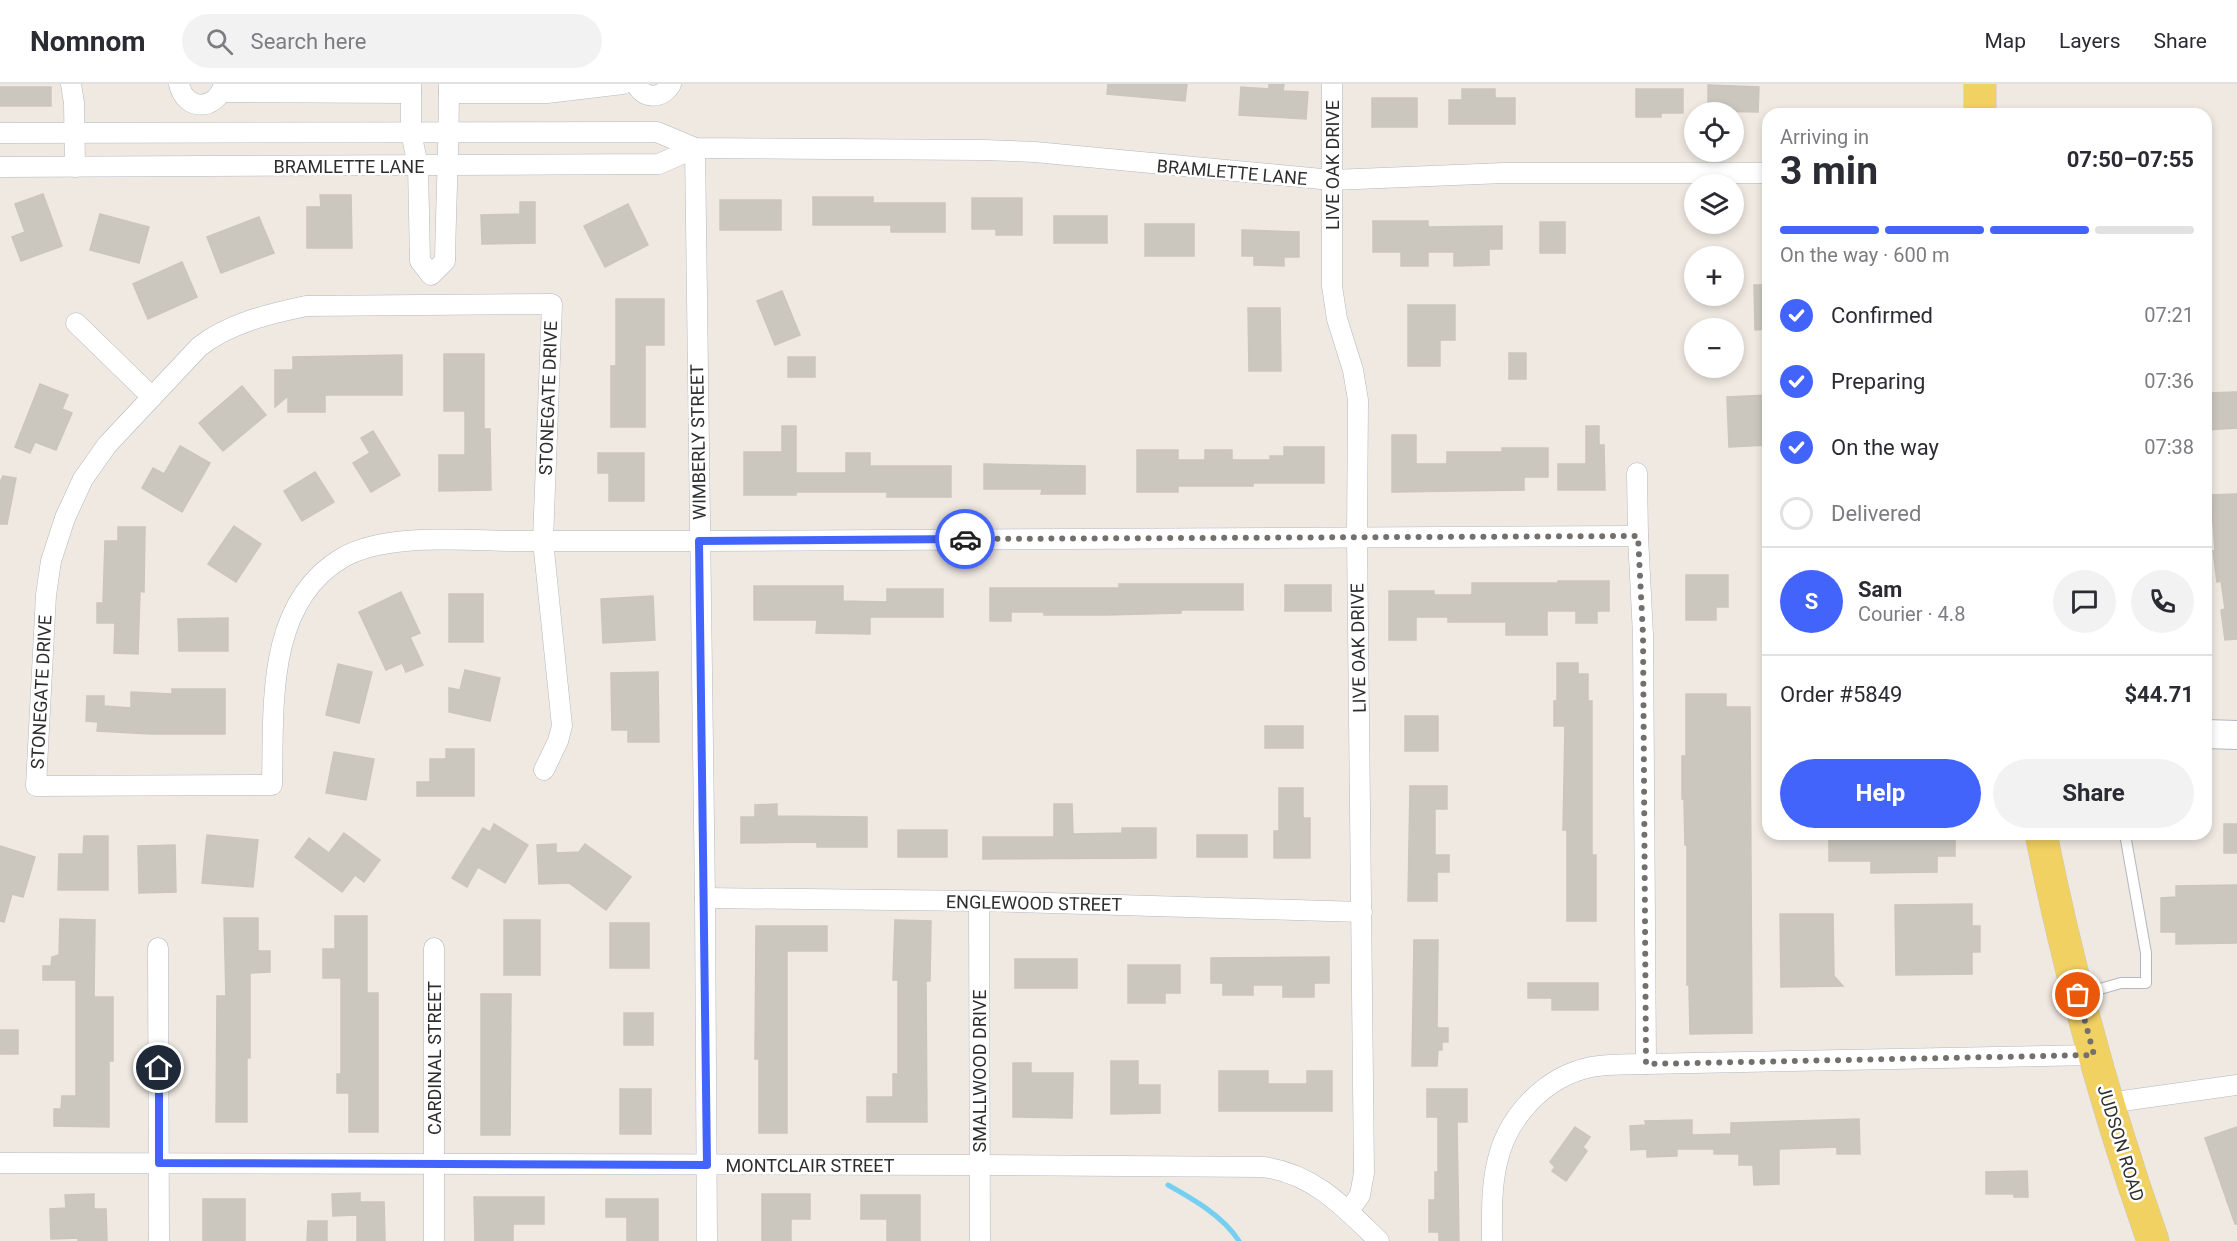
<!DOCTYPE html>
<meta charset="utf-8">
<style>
body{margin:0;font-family:Roboto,sans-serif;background:#f2f2f3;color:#2b2b33;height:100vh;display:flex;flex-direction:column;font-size:22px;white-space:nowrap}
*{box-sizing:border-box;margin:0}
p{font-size:20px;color:#7c7c81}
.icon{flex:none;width:33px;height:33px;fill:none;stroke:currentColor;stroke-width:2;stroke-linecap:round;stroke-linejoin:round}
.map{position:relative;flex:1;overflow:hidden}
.side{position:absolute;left:1762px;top:24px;width:450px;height:732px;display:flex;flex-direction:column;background:#fff;border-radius:18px;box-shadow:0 3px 9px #0003}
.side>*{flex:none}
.fabs{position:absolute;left:1684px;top:18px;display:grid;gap:12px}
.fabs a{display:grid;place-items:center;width:60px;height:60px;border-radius:50%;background:#fff;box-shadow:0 3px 9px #0003;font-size:30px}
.pin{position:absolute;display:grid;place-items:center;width:51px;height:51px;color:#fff;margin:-26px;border:3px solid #fff;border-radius:50%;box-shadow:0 2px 6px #0007}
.courier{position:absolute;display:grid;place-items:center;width:60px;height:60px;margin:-30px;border:4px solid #4264fb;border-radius:50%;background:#fff;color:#222;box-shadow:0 2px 8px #0007}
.overview em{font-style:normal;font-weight:700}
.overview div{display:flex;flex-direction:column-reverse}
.overview{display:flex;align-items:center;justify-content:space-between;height:102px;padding:0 18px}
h1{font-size:39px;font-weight:700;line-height:45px}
.bar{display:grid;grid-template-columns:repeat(4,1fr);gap:9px 6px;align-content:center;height:72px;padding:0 18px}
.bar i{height:8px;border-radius:4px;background:#e1e1e2}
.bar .current{background:#4264fb}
.bar p{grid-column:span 4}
.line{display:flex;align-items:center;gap:15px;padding:0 18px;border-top:2px solid #e1e1e2}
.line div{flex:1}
.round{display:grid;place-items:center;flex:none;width:63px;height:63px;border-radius:32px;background:#f2f2f3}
ol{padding:0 18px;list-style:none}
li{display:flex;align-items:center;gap:18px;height:66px}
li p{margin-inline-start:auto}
li .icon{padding:6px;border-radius:50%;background:#4264fb;color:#fff;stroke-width:4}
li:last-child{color:#7c7c81}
li i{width:33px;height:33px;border:3px solid #e1e1e2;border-radius:50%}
.button{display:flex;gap:12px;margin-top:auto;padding:12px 18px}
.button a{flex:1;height:69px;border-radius:36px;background:#4264fb;color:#fff;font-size:24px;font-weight:700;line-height:69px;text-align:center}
.button a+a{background:#f2f2f3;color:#2b2b33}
header{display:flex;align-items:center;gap:36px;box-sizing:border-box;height:84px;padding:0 30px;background:#fff;border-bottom:2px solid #e1e1e2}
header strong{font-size:28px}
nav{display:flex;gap:33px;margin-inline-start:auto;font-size:21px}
.search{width:420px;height:54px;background:#f2f2f3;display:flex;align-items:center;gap:15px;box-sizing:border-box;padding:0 21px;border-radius:33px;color:#7c7c81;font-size:22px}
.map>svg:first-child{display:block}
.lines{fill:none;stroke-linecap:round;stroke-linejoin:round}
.stream{stroke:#75cff0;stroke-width:5}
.building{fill:#cbc7bf;stroke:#cbc5ba;stroke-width:1.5}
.lane-casing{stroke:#b4b7c1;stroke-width:12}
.street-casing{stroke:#b4b7c1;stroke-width:21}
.secondary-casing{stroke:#b4b7c1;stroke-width:30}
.primary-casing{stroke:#c9c9c9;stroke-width:33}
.lane{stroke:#fff;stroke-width:10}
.street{stroke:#fff;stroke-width:20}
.secondary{stroke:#fff;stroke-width:28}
.primary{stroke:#f2d163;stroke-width:32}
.done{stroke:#726f6d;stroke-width:6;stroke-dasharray:0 10.8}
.route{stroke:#4264fb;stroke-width:8}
.labels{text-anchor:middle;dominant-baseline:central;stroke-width:5;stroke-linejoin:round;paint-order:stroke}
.street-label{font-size:18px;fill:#2e2e2e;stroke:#fff}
</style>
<header>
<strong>Nomnom</strong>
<div class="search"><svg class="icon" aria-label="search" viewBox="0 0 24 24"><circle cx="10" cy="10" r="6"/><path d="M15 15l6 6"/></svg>Search here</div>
<nav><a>Map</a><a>Layers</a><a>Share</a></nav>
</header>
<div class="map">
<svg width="2237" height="1157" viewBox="0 0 2237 1157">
<rect width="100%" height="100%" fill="#efe9e1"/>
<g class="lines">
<path class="stream" d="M 1168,1101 C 1193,1115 1223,1132 1239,1157"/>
</g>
<g class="building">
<polygon points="1108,0 1187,0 1185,17 1107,10"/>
<polygon points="1269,0 1284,0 1283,7 1308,8 1306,35 1239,31 1241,3 1269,5"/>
<polygon points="1708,1 1759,3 1758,28 1708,27"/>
<rect x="0" y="3" width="51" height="19"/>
<polygon points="1462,5 1495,5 1495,14 1515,14 1515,40 1449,40 1449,16 1462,16"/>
<polygon points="1636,5 1683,5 1683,29 1661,29 1661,33 1636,33"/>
<rect x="1372" y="14" width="45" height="29"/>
<polygon points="43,110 62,162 21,177 12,153 25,148 15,120"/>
<polygon points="320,111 351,111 352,164 307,164 307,123 321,123"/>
<polygon points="813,113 873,113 873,119 945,119 945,148 891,148 891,141 813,141"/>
<polygon points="972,114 1022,114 1022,151 996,151 996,145 972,145"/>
<rect x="720" y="116" width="61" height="30"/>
<polygon points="520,118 535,118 535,159 482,160 481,131 520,130"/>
<polygon points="628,120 648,161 605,183 584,142"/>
<polygon points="100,130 149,143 139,179 90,166"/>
<rect x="1054" y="132" width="53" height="27"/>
<polygon points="259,133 274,169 221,189 207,153"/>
<polygon points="1373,137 1428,137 1428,143 1502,142 1502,165 1489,165 1489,181 1454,182 1454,168 1428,168 1428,182 1401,182 1401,168 1373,168"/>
<rect x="1540" y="138" width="25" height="31"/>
<rect x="1145" y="140" width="49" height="32"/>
<polygon points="1242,146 1299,148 1299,173 1284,173 1284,182 1254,181 1254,172 1242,172"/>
<polygon points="182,178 197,213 148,235 133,200"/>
<polygon points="1754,201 1768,201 1768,245 1755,246"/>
<polygon points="782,207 800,251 775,261 757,217"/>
<polygon points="616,215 664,215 664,261 645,261 645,343 611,343 611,282 616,282"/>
<polygon points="1408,221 1455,221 1455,256 1440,256 1440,282 1408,282"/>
<polygon points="1248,224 1280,224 1281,287 1249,287"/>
<rect x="1509" y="269" width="17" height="26"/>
<polygon points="444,270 484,270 484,345 490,345 491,406 439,407 439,371 465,371 465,327 444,327"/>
<polygon points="402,271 402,311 325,311 325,328 288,328 288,312 275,323 275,286 293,286 293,273"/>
<rect x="788" y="273" width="27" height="20"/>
<polygon points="40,300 68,311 62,325 72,329 56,366 35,358 30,369 15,363"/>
<polygon points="242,302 266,331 223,367 199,339"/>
<polygon points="2237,308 2237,344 2206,346 2206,309"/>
<polygon points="1768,311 1768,361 1729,363 1727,313"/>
<polygon points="782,342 796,342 796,389 846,389 846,369 870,369 870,382 951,382 951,413 887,413 887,408 796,408 796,411 744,411 744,368 782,368"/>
<polygon points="1586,342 1599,342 1599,361 1604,361 1605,406 1558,406 1558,380 1586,380"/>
<polygon points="373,347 400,391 371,408 353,379 370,369 361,354"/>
<polygon points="1392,351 1416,351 1416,380 1447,380 1447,368 1502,368 1502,364 1548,364 1548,393 1524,393 1524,406 1392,408"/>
<polygon points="180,362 210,379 182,428 142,404 153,384 164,390"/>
<polygon points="1284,363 1324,363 1324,399 1253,399 1253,402 1178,402 1178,408 1137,408 1137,366 1178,366 1178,376 1205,376 1205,366 1232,366 1232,376 1270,376 1270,372 1284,372"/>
<polygon points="598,369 644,369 644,417 609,417 609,389 598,389"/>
<polygon points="984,380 1085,382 1085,410 1041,410 1042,405 984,405"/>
<polygon points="315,388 334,418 302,437 284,407"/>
<polygon points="3,392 16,394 7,440 0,440 0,398"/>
<polygon points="2237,410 2237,555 2225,556 2221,526 2225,525 2221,497 2217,498 2213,467 2215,467 2211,411"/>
<polygon points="234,442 261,460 236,498 208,480"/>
<polygon points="118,443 145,443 144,508 140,507 138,570 114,569 115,539 97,539 97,519 103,519 105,457 118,457"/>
<polygon points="1686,491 1728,491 1728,523 1716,523 1716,536 1686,536"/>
<polygon points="1558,497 1609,497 1609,527 1597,527 1597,539 1576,539 1576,527 1547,527 1547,551 1506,551 1506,538 1448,538 1448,533 1416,533 1416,556 1389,556 1389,507 1434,507 1434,511 1472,511 1472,499 1558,499"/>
<polygon points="1119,500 1243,500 1243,526 1181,526 1181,529 1106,531 1044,531 1044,528 1011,528 1011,537 990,537 990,504 1119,504"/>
<rect x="1285" y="501" width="46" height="26"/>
<polygon points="754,502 843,502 843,517 887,518 887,505 943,505 943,533 870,533 870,550 816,549 817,536 754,536"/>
<polygon points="401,508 420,549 410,553 423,581 406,588 402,579 386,586 359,528"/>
<rect x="449" y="510" width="34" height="48"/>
<polygon points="653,512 655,556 603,559 601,515"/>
<polygon points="228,534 228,567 179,567 178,535"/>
<polygon points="1557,579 1578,579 1578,590 1588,590 1588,617 1592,617 1592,771 1596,771 1596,837 1567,837 1567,746 1563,746 1565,642 1554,642 1554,617 1557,617"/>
<polygon points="338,580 372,588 359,639 326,631"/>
<polygon points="465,586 500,594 490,637 449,628 449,604 460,606"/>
<polygon points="658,588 659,658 628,658 628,646 612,646 611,589"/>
<polygon points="172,605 225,605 225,650 151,650 97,647 98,638 86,637 87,612 104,612 104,622 131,624 131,608 172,610"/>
<polygon points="1686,610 1726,610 1726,623 1750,623 1752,949 1690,950 1689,901 1687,901 1687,761 1685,761 1684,715 1682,715 1682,672 1686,672"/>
<rect x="1405" y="632" width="33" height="35"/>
<rect x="1265" y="642" width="38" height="22"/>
<polygon points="446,665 474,665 474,712 417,712 417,698 430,698 430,675 446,675"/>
<polygon points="334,668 374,675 366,716 326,709"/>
<polygon points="1410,702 1447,702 1447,725 1435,725 1435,771 1449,771 1449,788 1437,788 1437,817 1408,817"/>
<polygon points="1279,704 1303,704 1303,734 1310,734 1310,774 1274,774 1274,747 1279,747"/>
<polygon points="777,720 777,732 867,733 867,763 817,763 817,758 741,759 741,733 755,733 755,721"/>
<polygon points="1054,720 1072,720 1073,750 1122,749 1122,744 1156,744 1156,774 983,775 983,753 1054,753"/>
<polygon points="494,740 528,761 505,799 478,783 467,803 452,794 483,744 490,748"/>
<rect x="2224" y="740" width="13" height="29"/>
<rect x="898" y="746" width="49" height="27"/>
<polygon points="344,749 380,776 364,798 355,791 342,808 295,773 309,754 329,769"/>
<polygon points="1829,750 1955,750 1955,772 1937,772 1937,788 1871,789 1871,777 1829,777"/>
<polygon points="207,751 258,756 253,803 202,799"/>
<rect x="1197" y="751" width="50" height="22"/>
<polygon points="84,752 108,752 108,806 58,806 59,770 83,770"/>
<polygon points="556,760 556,769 579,768 585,760 631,793 606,826 569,799 539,800 537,761"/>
<polygon points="175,761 176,808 139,809 138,762"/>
<polygon points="0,762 35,773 23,813 12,810 4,838 0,837"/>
<polygon points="2237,801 2237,859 2176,860 2176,848 2161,848 2161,814 2176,813 2176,802"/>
<polygon points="1972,820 1972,842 1980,842 1980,868 1972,868 1972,890 1896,891 1895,821"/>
<polygon points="1780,830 1833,830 1834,892 1843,902 1781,903"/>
<polygon points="335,832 367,832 367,909 378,909 378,1048 349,1048 349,1009 337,1009 337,990 341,990 341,894 323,894 323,865 335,865"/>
<polygon points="224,834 258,834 258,867 270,867 270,888 250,889 250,974 247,974 247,1038 216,1038 217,912 226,912"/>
<polygon points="60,835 95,836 94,913 113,913 113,977 109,977 109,1043 54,1042 54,1025 61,1025 62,1012 76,1012 76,896 43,896 43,882 51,882 52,873 59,871"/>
<rect x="504" y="836" width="36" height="55"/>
<polygon points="895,836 931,837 930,897 926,897 927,1038 867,1038 867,1013 893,1013 893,990 898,990 898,896 893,896"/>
<rect x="610" y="839" width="39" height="45"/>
<polygon points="756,842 827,842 827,867 787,867 787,1049 759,1049 759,975 755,975"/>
<polygon points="1414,856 1438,856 1437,944 1448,944 1448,958 1442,958 1442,966 1438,966 1437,982 1412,982"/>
<polygon points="1329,873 1329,899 1314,899 1314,913 1283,913 1283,901 1253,901 1253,911 1223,911 1223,899 1211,899 1211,874"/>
<rect x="1015" y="875" width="62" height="29"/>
<polygon points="1128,881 1180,881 1180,909 1165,909 1165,919 1128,919"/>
<polygon points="1528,899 1598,899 1598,926 1552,926 1552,914 1528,914"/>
<polygon points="481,910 511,910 510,1051 481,1051"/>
<rect x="624" y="929" width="29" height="32"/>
<rect x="0" y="946" width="18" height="24"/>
<polygon points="1111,977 1138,977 1138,1001 1160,1001 1160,1029 1111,1030"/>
<polygon points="1013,979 1031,979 1031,989 1073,989 1072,1034 1013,1033"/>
<polygon points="1219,987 1268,987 1268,1000 1307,1000 1307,987 1332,987 1332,1027 1219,1027"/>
<rect x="620" y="1005" width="31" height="45"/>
<polygon points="1427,1005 1467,1005 1467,1038 1457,1038 1459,1157 1439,1157 1439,1148 1429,1148 1429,1116 1435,1116 1435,1088 1438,1088 1438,1033 1427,1033"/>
<polygon points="1859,1035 1860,1070 1837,1070 1837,1063 1779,1065 1779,1100 1754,1101 1753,1081 1739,1081 1739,1070 1714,1070 1714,1065 1677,1065 1677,1072 1647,1073 1647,1065 1631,1066 1630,1042 1646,1041 1645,1037 1692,1036 1692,1051 1731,1050 1731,1039"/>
<polygon points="1575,1043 1590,1053 1583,1063 1587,1067 1566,1097 1552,1087 1555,1083 1550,1078"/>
<polygon points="2237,1043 2237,1140 2235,1140 2205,1054"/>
<polygon points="2027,1087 2028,1113 2014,1113 2014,1110 1986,1110 1986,1088"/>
<polygon points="360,1109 360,1118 384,1118 385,1157 357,1157 357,1131 333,1132 332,1110"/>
<polygon points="94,1110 94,1125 106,1125 107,1157 78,1157 78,1154 51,1155 50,1125 66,1124 65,1111"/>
<polygon points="762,1110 810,1110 810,1135 791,1135 791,1157 762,1157"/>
<polygon points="861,1111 920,1111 920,1157 887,1157 887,1135 861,1135"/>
<polygon points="474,1113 544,1113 544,1140 513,1140 513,1157 475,1157"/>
<rect x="203" y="1115" width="42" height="42"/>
<polygon points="606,1115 658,1115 658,1157 627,1157 627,1133 606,1133"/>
<polygon points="308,1137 327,1137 327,1157 307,1157"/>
</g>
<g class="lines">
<g class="lane-casing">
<polyline id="lane" points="2079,911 2121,899 2146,899 2146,869 2125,750"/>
</g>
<g class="street-casing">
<g id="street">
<polyline points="71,0 74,19 75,83"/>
<path d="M 179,0 C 185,28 217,27 224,0"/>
<path d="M 411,0 L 411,48 L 418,82 L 420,177 L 431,191 L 445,177 C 446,118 449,59 449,0"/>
<path d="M 636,0 C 644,16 662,15 671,0"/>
<polyline points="1332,0 1332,202 1337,235 1353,286 1358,316 1357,453 1364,1089 1360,1111 1349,1127"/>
<polyline points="222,8 411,9"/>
<polyline points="449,9 547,9 623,0"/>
<polyline points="0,49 657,48 695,64 984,66 1035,68 1332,96 1504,89 1768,89"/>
<polyline points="695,64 705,814 707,1157"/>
<polyline points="0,83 659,80 695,64"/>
<polyline points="76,239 152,313"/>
<polyline points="1637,389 1638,452 1643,551 1646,980"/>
<path d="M 544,686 L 558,657 L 562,642 L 543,457 L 552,220 L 306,222 C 269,230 229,239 199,263 L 107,361 L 83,395 L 65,434 L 51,477 L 46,511 L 36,702 L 272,701 C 274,623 265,520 342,474 C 386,448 467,457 518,457 C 578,457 637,457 697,457 C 1010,456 1324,453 1638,452"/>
<polyline points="705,814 979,817 1362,828"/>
<polyline points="979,817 980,1157"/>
<polyline points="158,864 159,1157"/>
<polyline points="2108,1019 2237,1001"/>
<path d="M 0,1079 L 979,1081 L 1263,1083 C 1313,1089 1345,1124 1379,1157"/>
<polyline points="434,1157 434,864"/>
<path d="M 1492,1157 C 1492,1131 1491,1105 1497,1079 C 1507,1033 1544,993 1591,983 C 1609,980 1628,980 1646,980 L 2094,971"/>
</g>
</g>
<g class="secondary-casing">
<polyline id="secondary" points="2206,650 2237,651"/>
</g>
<g class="primary-casing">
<g id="primary">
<polyline points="1980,0 1980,30"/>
<path d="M 2041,750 C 2069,888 2106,1024 2153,1157"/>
</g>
</g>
<use href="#lane" class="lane"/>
<use href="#street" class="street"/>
<use href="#secondary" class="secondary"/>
<use href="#primary" class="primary"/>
</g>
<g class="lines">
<polyline class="done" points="965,455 1638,452 1643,551 1646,980 2094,971 2078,911"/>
<polyline class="route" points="159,984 159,1079 707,1081 699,457 965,455"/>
</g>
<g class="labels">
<g class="street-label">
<text transform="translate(1332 81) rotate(-90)">LIVE OAK DRIVE</text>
<text x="349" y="82">BRAMLETTE LANE</text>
<text transform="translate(1232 88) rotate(5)">BRAMLETTE LANE</text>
<text transform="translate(548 314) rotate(-88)">STONEGATE DRIVE</text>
<text transform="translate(698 358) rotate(-91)">WIMBERLY STREET</text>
<text transform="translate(1358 564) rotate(-91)">LIVE OAK DRIVE</text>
<text transform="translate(41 608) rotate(-87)">STONEGATE DRIVE</text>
<text transform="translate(1034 819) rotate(1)">ENGLEWOOD STREET</text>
<text transform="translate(434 974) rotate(-90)">CARDINAL STREET</text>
<text transform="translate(979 987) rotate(-90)">SMALLWOOD DRIVE</text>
<text transform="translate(2121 1059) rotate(73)">JUDSON ROAD</text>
<text x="810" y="1081">MONTCLAIR STREET</text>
</g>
</g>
</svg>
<div class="fabs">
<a><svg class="icon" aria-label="locate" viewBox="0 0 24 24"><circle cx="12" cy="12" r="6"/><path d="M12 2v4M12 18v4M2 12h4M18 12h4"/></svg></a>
<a><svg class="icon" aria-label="layers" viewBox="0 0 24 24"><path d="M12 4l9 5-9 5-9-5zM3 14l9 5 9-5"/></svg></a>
<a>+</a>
<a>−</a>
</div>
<div class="pin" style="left:2078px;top:911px;background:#ea580c"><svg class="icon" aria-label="bag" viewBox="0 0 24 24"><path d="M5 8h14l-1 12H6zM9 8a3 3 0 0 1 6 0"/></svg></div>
<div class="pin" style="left:159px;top:984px;background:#1f2937"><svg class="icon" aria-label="home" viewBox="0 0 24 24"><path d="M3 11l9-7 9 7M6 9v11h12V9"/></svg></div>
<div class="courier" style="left:965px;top:455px"><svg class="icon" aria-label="car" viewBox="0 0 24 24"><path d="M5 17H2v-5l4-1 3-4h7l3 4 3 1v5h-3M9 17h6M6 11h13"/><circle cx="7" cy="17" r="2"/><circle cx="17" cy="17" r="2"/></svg></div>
<section class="side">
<div class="overview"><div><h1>3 min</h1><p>Arriving in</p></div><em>07:50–07:55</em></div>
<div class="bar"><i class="current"></i><i class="current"></i><i class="current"></i><i></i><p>On the way · 600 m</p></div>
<ol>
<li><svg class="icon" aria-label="check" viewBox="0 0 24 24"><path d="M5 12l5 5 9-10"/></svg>Confirmed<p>07:21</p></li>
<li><svg class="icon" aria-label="check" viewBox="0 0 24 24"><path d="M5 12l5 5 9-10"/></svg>Preparing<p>07:36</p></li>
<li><svg class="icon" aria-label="check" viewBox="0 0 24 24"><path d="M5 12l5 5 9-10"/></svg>On the way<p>07:38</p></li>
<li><i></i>Delivered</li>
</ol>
<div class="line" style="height:108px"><b class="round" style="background:#4264fb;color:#fff">S</b><div><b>Sam</b><p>Courier · 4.8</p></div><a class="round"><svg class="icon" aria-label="chat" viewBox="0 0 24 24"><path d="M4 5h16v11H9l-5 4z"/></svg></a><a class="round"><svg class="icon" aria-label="phone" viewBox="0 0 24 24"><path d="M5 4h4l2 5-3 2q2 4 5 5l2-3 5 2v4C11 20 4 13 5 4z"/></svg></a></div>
<div class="line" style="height:78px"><div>Order #5849</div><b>$44.71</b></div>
<div class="button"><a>Help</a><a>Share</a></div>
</section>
</div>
